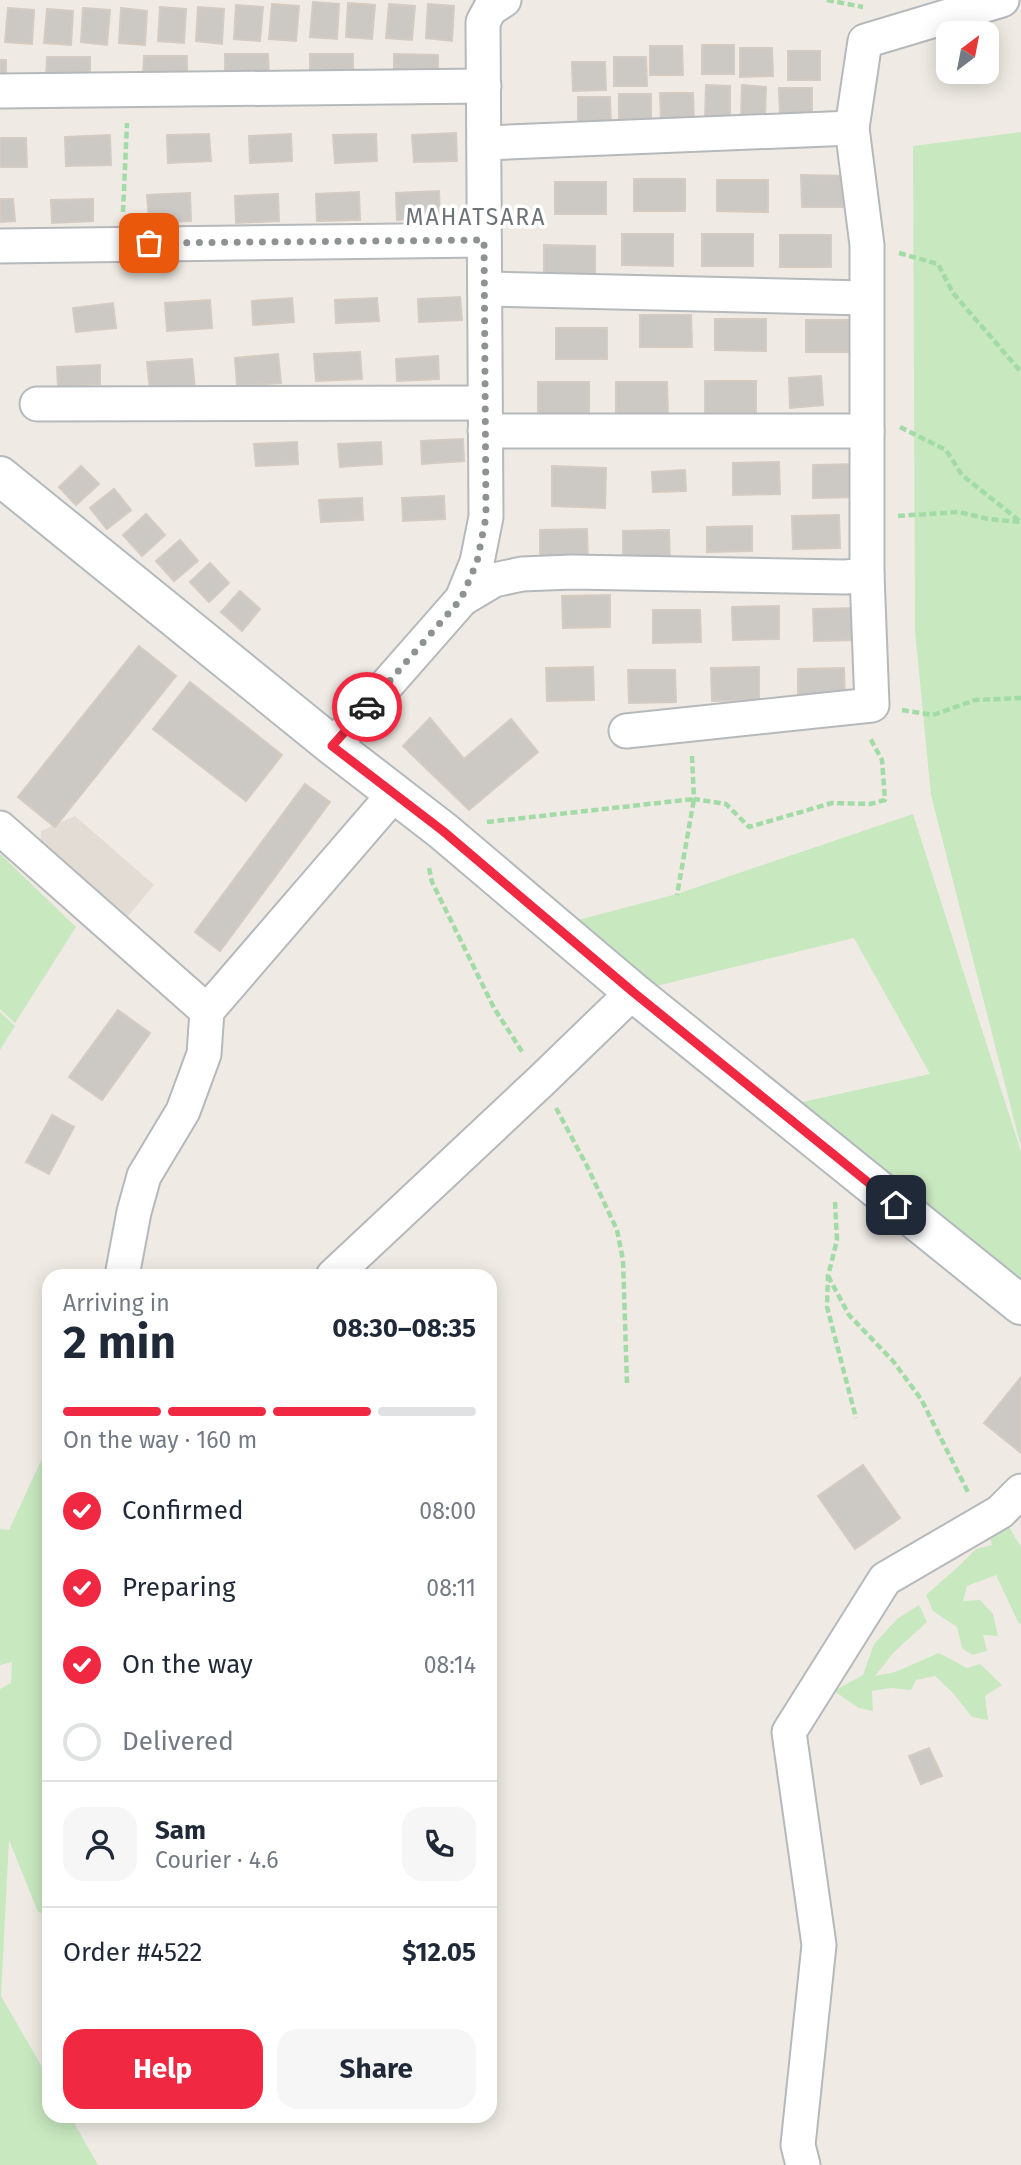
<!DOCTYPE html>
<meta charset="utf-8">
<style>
body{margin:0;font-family:"Fira Sans",sans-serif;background:#f6f6f7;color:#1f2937;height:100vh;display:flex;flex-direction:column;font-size:26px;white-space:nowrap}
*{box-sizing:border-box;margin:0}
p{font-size:23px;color:#747a83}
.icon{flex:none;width:38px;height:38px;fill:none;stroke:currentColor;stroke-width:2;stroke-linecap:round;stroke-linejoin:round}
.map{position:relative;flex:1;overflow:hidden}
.side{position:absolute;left:42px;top:1269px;width:455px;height:854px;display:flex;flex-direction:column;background:#fff;border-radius:21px;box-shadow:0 4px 18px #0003}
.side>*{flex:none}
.needle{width:46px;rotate:32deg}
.controls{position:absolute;left:936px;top:21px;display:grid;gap:14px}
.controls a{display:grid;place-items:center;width:63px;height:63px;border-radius:14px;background:#fff;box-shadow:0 4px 18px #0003;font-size:35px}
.pin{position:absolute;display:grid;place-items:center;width:60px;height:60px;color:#fff;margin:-30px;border-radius:14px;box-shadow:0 4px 10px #0006}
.courier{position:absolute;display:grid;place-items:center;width:70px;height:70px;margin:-35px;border:5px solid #f12841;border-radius:50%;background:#fff;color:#222;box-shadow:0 2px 9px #0007}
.overview em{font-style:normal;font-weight:700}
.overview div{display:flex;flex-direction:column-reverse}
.overview{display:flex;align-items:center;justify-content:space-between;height:119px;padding:0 21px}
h1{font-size:46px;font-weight:700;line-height:52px}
.bar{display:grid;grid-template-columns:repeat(4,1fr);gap:10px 7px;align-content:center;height:84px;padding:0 21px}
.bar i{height:9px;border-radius:5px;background:#e0e1e3}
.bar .on{background:#f12841}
.bar p{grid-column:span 4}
.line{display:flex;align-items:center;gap:18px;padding:0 21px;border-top:2px solid #e0e1e3}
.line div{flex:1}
.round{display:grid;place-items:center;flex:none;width:74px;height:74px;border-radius:21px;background:#f6f6f7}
ol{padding:0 21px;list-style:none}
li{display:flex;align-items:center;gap:21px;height:77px}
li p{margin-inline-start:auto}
li .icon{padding:7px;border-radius:50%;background:#f12841;color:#fff;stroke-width:4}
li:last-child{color:#747a83}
li i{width:38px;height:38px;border:4px solid #e0e1e3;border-radius:50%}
.cta{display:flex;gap:14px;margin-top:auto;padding:14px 21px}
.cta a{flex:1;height:80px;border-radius:21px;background:#f12841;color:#fff;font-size:28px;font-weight:700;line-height:80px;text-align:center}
.cta a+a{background:#f6f6f7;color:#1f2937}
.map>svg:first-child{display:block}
.education{fill:#e2dcd5}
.green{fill:#c8e8c0}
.building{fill:#ccc8c3;stroke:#d4cbc2;stroke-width:2}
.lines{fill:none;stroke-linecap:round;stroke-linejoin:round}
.street-casing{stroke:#b5b9bc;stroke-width:37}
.secondary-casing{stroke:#b3b9bd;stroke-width:42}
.path{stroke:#a2dba5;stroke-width:4.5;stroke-dasharray:7 3.5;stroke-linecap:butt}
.street{stroke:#fff;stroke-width:33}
.secondary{stroke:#fff;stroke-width:38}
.done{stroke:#8f9292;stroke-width:7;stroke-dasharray:0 12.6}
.route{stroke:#f12841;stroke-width:9}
.labels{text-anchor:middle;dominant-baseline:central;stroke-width:7;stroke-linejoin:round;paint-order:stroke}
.neighbourhood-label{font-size:23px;letter-spacing:2px;fill:#6d7478;stroke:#fff}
</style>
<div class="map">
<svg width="1021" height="2165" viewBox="0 0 1021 2165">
<rect width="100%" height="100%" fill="#efebe4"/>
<polygon class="education" points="75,816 154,885 123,922 41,850 41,831"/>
<g class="green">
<polygon points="1021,132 1021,1147 931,795 915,631 913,146"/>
<polygon points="913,814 1021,1152 1021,1287 793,1104 930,1074 854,938 648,988 574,921 677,894"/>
<polygon points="0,854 76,927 15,1023 0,1009"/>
<polygon points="0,1012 15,1026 0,1050"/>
<polygon points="49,1449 49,1915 38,1912 9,1840 1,1996 49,2079 49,2116 70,2116 98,2165 0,2165 0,1689 11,1683 12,1662 0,1665 0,1529 9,1530 46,1450"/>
<polygon points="1000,1512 1021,1547 1021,1623 1019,1624 996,1575 967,1586 963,1601 980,1600 993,1614 998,1636 983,1635 987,1651 972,1655 962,1648 957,1627 933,1611 926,1595 958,1567 976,1549 992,1545 986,1518"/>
<polygon points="919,1605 927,1622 894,1652 875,1676 895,1672 939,1653 967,1668 980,1664 1002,1685 985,1696 988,1720 972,1717 953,1693 935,1676 916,1680 911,1690 891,1688 872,1691 873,1711 859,1708 834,1691 863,1675 874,1644 897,1619"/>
</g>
<g class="building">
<polygon points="313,2 339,4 337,39 310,37"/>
<polygon points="348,3 375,5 372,39 346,37"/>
<polygon points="272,4 299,6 296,41 269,39"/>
<polygon points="389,4 415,6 412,40 386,38"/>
<polygon points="428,4 454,6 452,41 426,38"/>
<polygon points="236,5 263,7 260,41 234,39"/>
<polygon points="160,7 186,9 184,43 158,41"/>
<polygon points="198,7 224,9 222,44 196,41"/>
<polygon points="8,8 34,10 32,44 5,42"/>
<polygon points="83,8 110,10 107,45 81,42"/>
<polygon points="121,8 147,11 145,45 119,43"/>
<polygon points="47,9 73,11 71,45 44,43"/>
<rect x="702" y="45" width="32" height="29"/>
<polygon points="650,46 682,46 683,75 650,75"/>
<polygon points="740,48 772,48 773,76 740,77"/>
<rect x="788" y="51" width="32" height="29"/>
<polygon points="225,54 268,54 269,75 225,75"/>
<rect x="310" y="54" width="43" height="21"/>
<polygon points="394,54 438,55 438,75 394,75"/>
<polygon points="144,56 187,56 187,77 143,77"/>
<polygon points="47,57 90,57 90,78 46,78"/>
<polygon points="614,57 646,57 647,86 614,86"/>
<rect x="0" y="60" width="6" height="20"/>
<polygon points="572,62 605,62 606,90 573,91"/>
<polygon points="706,85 730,86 730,119 705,118"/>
<polygon points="742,85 766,87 765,118 741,117"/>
<polygon points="779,88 812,88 812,116 780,117"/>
<polygon points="660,93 693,93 694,121 661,121"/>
<rect x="619" y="94" width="32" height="28"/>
<polygon points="578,97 610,97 611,126 578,126"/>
<polygon points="456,133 457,161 414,162 412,135"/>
<polygon points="209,134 211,161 168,163 167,135"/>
<polygon points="291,134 292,161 250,163 249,136"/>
<polygon points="376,134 377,161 335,163 333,135"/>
<polygon points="110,135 111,165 66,166 65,137"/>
<polygon points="0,138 26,138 27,167 0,167"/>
<polygon points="801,175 853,176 853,207 802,207"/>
<rect x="634" y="179" width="51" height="32"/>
<polygon points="717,180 768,180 768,212 717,211"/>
<rect x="555" y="182" width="51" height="32"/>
<polygon points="439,191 440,218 397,220 396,193"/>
<polygon points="359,192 360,220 317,221 316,194"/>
<polygon points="190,193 191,221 149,222 147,195"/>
<polygon points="278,194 279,221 236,223 235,196"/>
<polygon points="0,199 13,199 15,221 0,222"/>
<polygon points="93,199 93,221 52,223 51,200"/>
<polygon points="622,234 673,234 673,266 622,265"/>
<rect x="702" y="234" width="51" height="32"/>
<rect x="780" y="235" width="51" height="32"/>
<polygon points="544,245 595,246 595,278 544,277"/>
<polygon points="460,297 462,320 419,322 418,299"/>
<polygon points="292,298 294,322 253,325 252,301"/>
<polygon points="377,298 379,321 336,323 335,300"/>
<polygon points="210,300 212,328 167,331 165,303"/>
<polygon points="113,303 116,328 76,332 73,308"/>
<polygon points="640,315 691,315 692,347 640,347"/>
<polygon points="715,319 766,319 766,351 715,350"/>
<rect x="806" y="320" width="51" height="32"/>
<rect x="556" y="328" width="51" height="31"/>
<polygon points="360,352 362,379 316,381 314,354"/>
<polygon points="278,354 281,383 237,386 235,358"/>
<polygon points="438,356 439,379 397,381 396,359"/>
<polygon points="192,359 195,389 150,392 147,362"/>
<polygon points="100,365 100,384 58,387 57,367"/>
<polygon points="821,376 823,405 790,408 789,378"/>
<rect x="705" y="381" width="51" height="32"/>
<rect x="538" y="382" width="51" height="32"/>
<polygon points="616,382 667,382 668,414 616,414"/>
<polygon points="463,439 464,461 422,464 421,441"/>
<polygon points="297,442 298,464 256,466 254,444"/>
<polygon points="381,442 382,464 340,467 338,444"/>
<polygon points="779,462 780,494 733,495 733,463"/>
<polygon points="860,464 861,497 813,498 813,465"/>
<polygon points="81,466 99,484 76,505 59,487"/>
<polygon points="552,466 606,468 605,508 552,506"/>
<polygon points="685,470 686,491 653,492 652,472"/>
<polygon points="114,489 131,510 107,529 90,508"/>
<polygon points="444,496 445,519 403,521 402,498"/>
<polygon points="362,498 363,520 321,522 319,500"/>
<polygon points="146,514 165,535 142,556 123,535"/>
<polygon points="839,515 840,548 793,549 792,516"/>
<polygon points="752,526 752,551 707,552 707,527"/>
<polygon points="587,529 588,562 540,563 540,530"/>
<polygon points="669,530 670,563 623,564 623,531"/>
<polygon points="180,540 198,561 174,581 156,561"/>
<polygon points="210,563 229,583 209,602 190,582"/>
<polygon points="240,591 260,609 242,631 221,612"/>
<polygon points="610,595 610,627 563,628 562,596"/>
<polygon points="779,606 779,639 733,640 732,607"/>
<polygon points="860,608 860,640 814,641 813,609"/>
<polygon points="653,610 700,610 701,642 653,643"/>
<polygon points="139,646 176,676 55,827 18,797"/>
<polygon points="593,667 594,700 547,701 546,668"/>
<polygon points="759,667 759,700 712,701 711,668"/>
<polygon points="844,668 845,701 798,702 798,669"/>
<polygon points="628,670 675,670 676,702 629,703"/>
<polygon points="190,682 282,755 246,801 153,729"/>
<polygon points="430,718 464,759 511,719 538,752 469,810 403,746"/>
<polygon points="305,784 330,802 220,951 195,932"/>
<polygon points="118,1010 150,1033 102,1100 69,1077"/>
<polygon points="52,1115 74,1127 49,1174 26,1162"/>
<polygon points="1021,1377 1021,1453 984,1423"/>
<polygon points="863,1465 900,1518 855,1549 818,1496"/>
<polygon points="929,1748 942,1776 921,1784 909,1756"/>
</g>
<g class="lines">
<g class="street-casing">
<g id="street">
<polyline points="0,91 484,86"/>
<polyline points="484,143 852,128"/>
<polyline points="0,246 484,240"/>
<polyline points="485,289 866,298"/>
<polyline points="37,404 485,403"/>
<polyline points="485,431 867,431"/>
<polyline points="462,599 494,580 522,574 572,572 845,577 867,575 867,245 852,128 865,41 1002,0"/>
<polyline points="626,731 872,705 867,575"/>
<polyline points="333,746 462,599 477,562 486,517 483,22 490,9 504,0"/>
<polyline points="0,828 207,1011 204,1054 183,1111 144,1176 134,1212 122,1276"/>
<polyline points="207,1011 395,793"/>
<polyline points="333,1276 541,1081 633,992"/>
<polyline points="803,2165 798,2145 819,1945 789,1732 885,1579 1000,1512 1021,1491"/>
</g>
</g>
<g class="secondary-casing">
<polyline id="secondary" points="0,476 333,746 443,831 633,992 1021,1305"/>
</g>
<g class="path">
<polyline points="827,0 863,7"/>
<polyline points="123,212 127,123"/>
<polyline points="899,253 938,264 953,293 1021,372"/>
<polyline points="900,427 946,450 962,475 1021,522"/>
<polyline points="898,516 959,512 988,519 1021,522"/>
<polyline points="902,710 933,715 975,700 1021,698"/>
<polyline points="692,756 694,799 726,804 749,827 832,803 870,804 885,800 882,760 870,738"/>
<polyline points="487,822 694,799 677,895"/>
<polyline points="429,868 432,882 494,1008 523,1053"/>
<polyline points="556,1108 587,1166 617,1230 623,1260 627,1383"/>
<polyline points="835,1202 837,1240 828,1276 827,1307 856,1418"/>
<polyline points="828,1276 849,1315 893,1361 921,1399 969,1494"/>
</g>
<use href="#street" class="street"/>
<use href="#secondary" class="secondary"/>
</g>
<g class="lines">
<polyline class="done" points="149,243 484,240 486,517 477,562 461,599 367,707"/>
<polyline class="route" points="367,707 332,746 443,831 633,992 896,1205"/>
</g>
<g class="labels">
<g class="neighbourhood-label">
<text x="476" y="217">MAHATSARA</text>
</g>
</g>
</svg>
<div class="controls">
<a><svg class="needle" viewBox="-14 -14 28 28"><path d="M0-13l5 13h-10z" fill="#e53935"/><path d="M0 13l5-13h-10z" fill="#747a83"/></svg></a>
</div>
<div class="pin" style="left:149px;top:243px;background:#ea580c"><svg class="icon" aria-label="bag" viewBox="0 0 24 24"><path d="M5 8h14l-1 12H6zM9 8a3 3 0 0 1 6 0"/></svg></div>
<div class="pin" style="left:896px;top:1205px;background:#1f2937"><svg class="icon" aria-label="home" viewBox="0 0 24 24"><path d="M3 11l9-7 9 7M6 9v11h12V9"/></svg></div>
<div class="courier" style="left:367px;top:707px"><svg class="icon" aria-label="car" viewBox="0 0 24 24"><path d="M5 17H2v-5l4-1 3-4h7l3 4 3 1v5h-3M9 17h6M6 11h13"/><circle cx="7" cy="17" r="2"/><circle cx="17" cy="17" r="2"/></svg></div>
<section class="side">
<div class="overview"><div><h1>2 min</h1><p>Arriving in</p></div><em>08:30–08:35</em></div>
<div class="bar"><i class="on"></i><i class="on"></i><i class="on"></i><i></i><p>On the way · 160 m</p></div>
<ol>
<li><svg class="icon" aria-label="check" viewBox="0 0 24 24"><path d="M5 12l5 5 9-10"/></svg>Confirmed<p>08:00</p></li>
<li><svg class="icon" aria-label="check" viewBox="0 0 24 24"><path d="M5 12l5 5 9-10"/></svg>Preparing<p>08:11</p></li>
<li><svg class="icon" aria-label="check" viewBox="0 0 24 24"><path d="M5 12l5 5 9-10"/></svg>On the way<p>08:14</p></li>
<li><i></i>Delivered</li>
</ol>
<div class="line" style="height:126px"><a class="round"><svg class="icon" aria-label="person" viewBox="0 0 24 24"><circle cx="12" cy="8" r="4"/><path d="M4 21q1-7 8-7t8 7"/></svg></a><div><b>Sam</b><p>Courier · 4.6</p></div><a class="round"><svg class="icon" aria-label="phone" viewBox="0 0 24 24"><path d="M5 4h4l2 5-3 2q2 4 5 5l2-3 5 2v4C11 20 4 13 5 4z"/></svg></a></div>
<div class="line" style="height:91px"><div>Order #4522</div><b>$12.05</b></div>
<div class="cta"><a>Help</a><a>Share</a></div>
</section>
</div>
